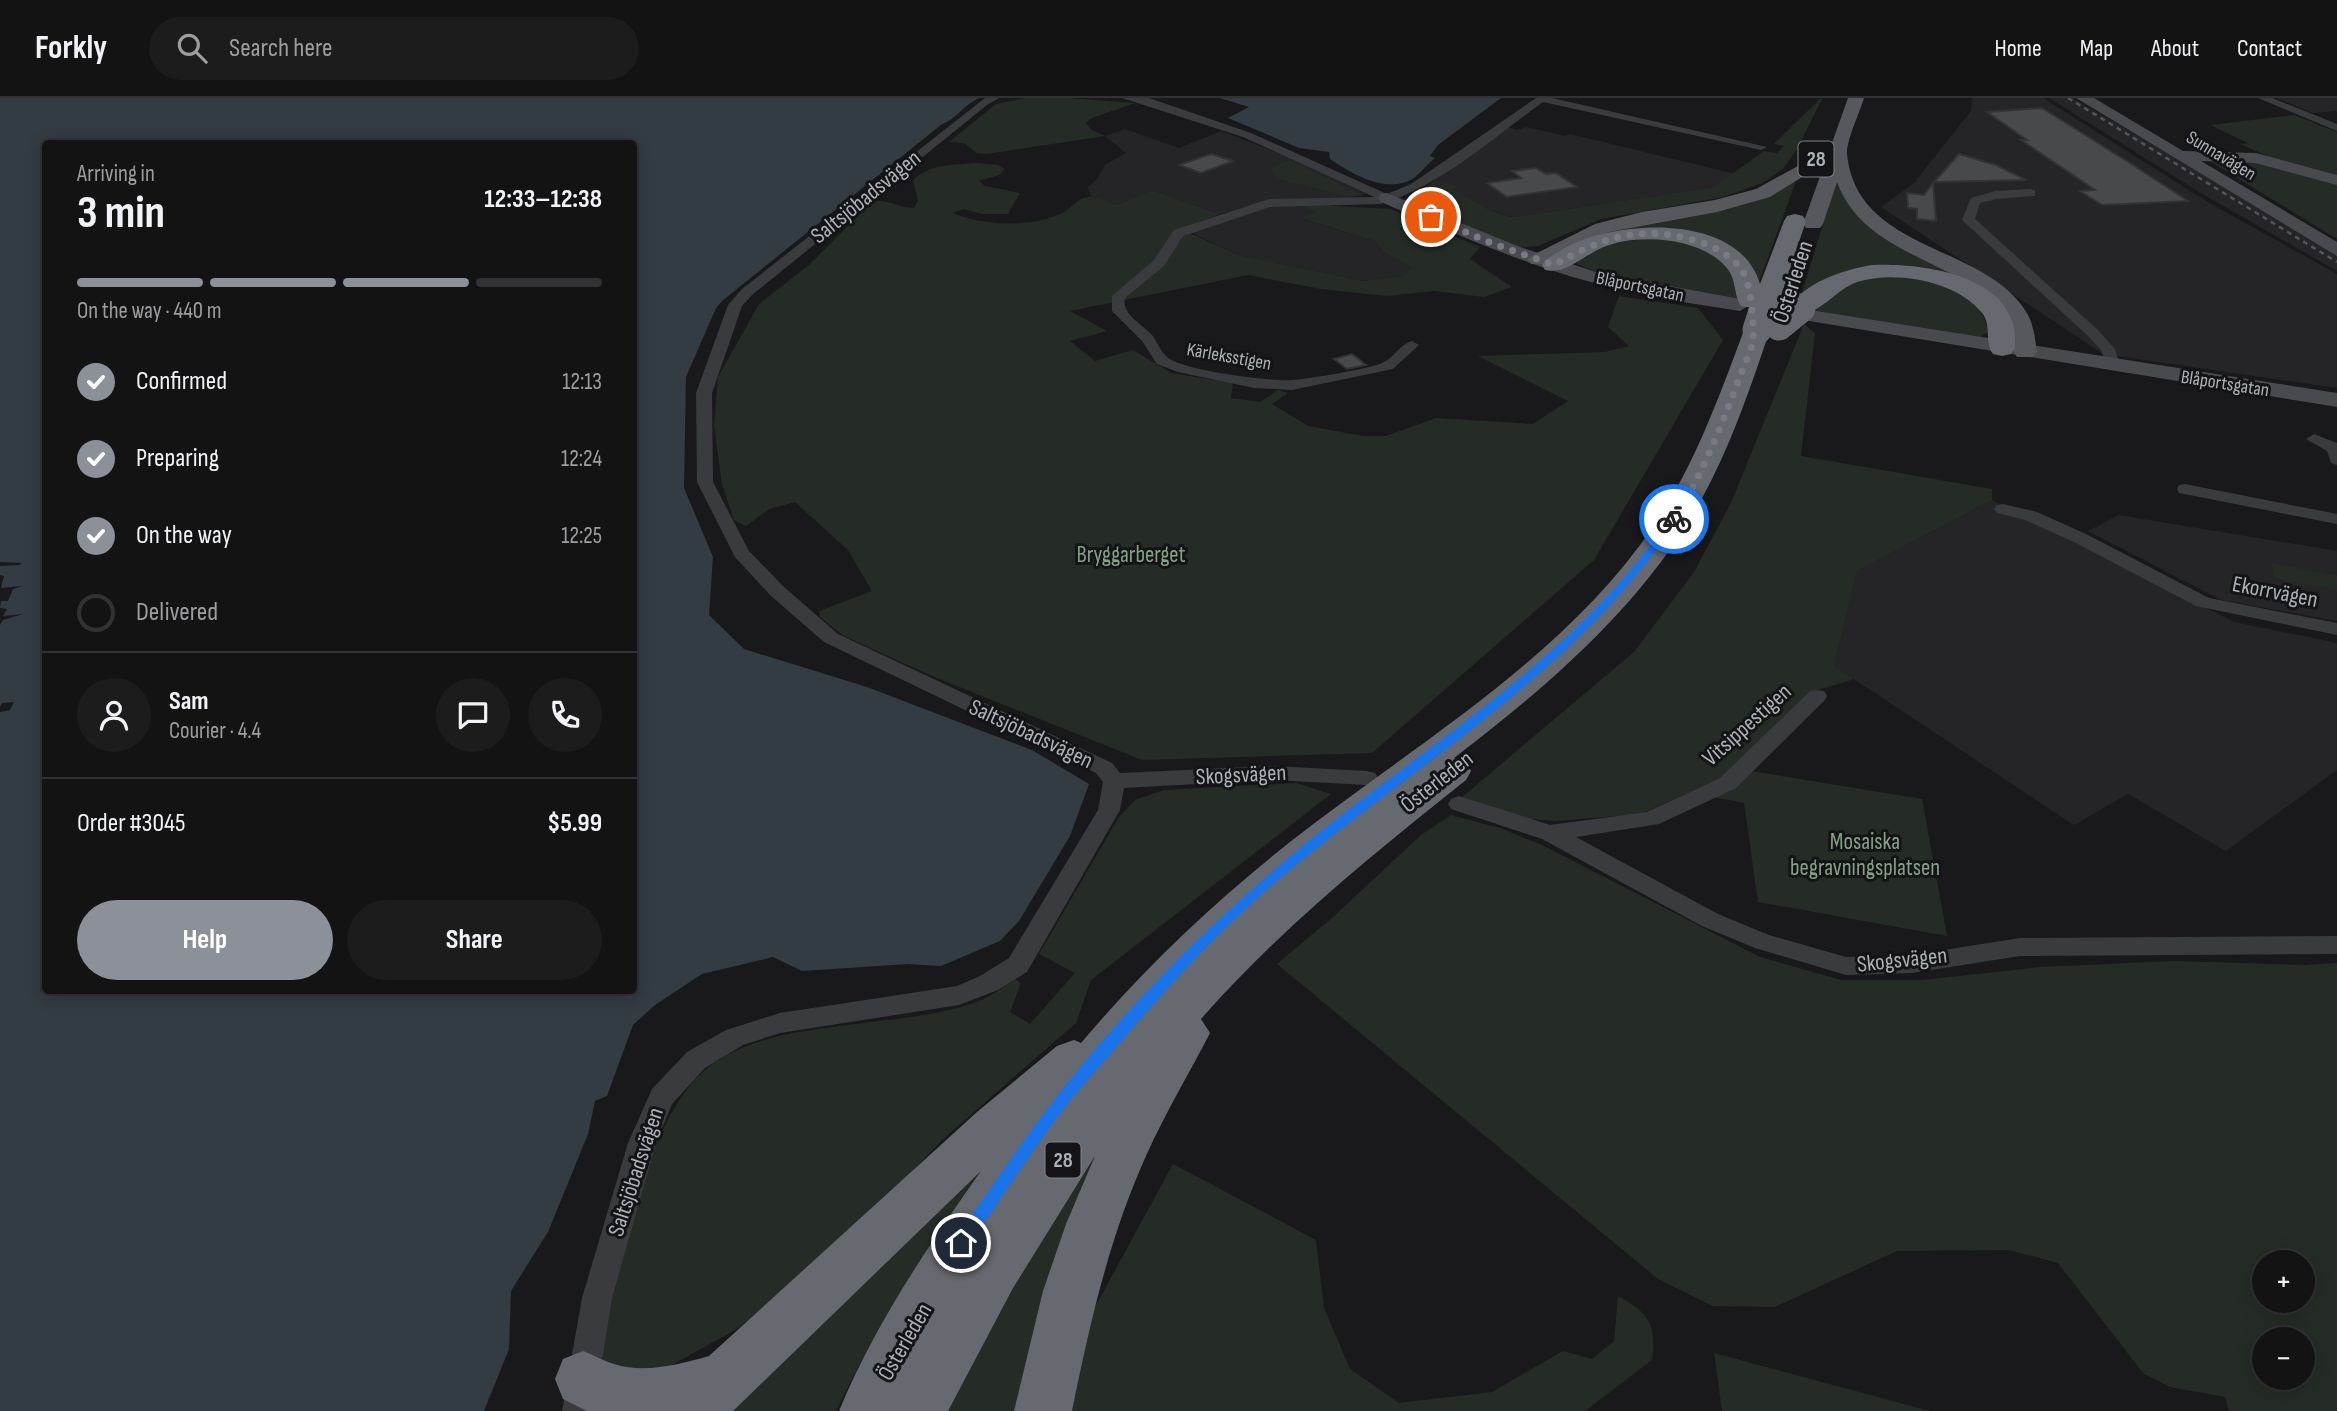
<!DOCTYPE html>
<meta charset="utf-8">
<style>
body{margin:0;font-family:"Sofia Sans Condensed",sans-serif;background:#1c1c1d;color:#f1f3f6;height:100vh;display:flex;flex-direction:column;font-size:26px;white-space:nowrap}
*{box-sizing:border-box;margin:0}
p{font-size:23px;color:#9d9ea0}
.icon{flex:none;width:38px;height:38px;fill:none;stroke:currentColor;stroke-width:2;stroke-linecap:round;stroke-linejoin:round}
.map{position:relative;flex:1;overflow:hidden}
.details{position:absolute;left:42px;top:42px;width:595px;height:854px;display:flex;flex-direction:column;background:#131314;border-radius:7px;box-shadow:0 4px 18px #0003,0 0 0 2px #323234}
.details>*{flex:none}
.fabs{position:absolute;left:2252px;top:1152px;display:grid;gap:14px}
.fabs a{display:grid;place-items:center;width:63px;height:63px;border-radius:50%;background:#131314;box-shadow:0 4px 18px #0003,0 0 0 2px #323234;font-size:35px}
.pin{position:absolute;display:grid;place-items:center;width:60px;height:60px;color:#fff;margin:-30px;border:4px solid #fff;border-radius:50%;box-shadow:0 2px 7px #0007}
.courier{position:absolute;display:grid;place-items:center;width:70px;height:70px;margin:-35px;border:5px solid #1a73e8;border-radius:50%;background:#fff;color:#222;box-shadow:0 2px 9px #0007}
.head em{font-style:normal;font-weight:700}
.head div{display:flex;flex-direction:column-reverse}
.head{display:flex;align-items:center;justify-content:space-between;height:119px;padding:0 35px}
h1{font-size:46px;font-weight:700;line-height:52px}
.bar{display:grid;grid-template-columns:repeat(4,1fr);gap:10px 7px;align-content:center;height:84px;padding:0 35px}
.bar i{height:9px;border-radius:5px;background:#323234}
.bar .selected{background:#8c9099}
.bar p{grid-column:span 4}
.line{display:flex;align-items:center;gap:18px;padding:0 35px;border-top:2px solid #323234}
.line div{flex:1}
.round{display:grid;place-items:center;flex:none;width:74px;height:74px;border-radius:37px;background:#1c1c1d}
ol{padding:0 35px;list-style:none}
li{display:flex;align-items:center;gap:21px;height:77px}
li p{margin-inline-start:auto}
li .icon{padding:7px;border-radius:50%;background:#8c9099;color:#fff;stroke-width:4}
li:last-child{color:#9d9ea0}
li i{width:38px;height:38px;border:4px solid #323234;border-radius:50%}
.primary-button{display:flex;gap:14px;margin-top:auto;padding:14px 35px}
.primary-button a{flex:1;height:80px;border-radius:42px;background:#8c9099;color:#fff;font-size:28px;font-weight:700;line-height:80px;text-align:center}
.primary-button a+a{background:#1c1c1d;color:#f1f3f6}
header{display:flex;align-items:center;gap:42px;box-sizing:border-box;height:98px;padding:0 35px;background:#131314;border-bottom:2px solid #323234}
header strong{font-size:33px}
nav{display:flex;gap:38px;margin-inline-start:auto;font-size:24px}
.search{width:490px;height:63px;background:#1c1c1d;display:flex;align-items:center;gap:18px;box-sizing:border-box;padding:0 24px;border-radius:38px;color:#9d9ea0;font-size:26px}
.map>svg:first-child{display:block}
.built{fill:#252528}
.green{fill:#252c26;fill-rule:evenodd}
.water{fill:#333b43;fill-rule:evenodd}
.building{fill:#48494d;stroke:#333336;stroke-width:2}
.lines{fill:none;stroke-linecap:round;stroke-linejoin:round}
.street{fill:#3a3b3f;fill-rule:evenodd}
.secondary{fill:#484a4f;fill-rule:evenodd}
.primary{fill:#56585e;fill-rule:evenodd}
.highway{fill:#676970;fill-rule:evenodd}
.rail{stroke:#53555a;stroke-width:2.5;stroke-dasharray:5 4.5;stroke-linecap:butt}
.highway-bridge-far1{stroke:#676970;stroke-width:22}
.highway-bridge{stroke:#676970;stroke-width:29}
.route{fill:#1a73e8}
.done{stroke:#797b82;stroke-width:7;stroke-dasharray:0 12.6}
.labels{text-anchor:middle;dominant-baseline:central;stroke-width:6;stroke-linejoin:round;paint-order:stroke}
.far-street-label{font-size:19px;fill:#acb0b9;stroke:#141416}
.shield{fill:#141416;stroke:#7e8188;stroke-width:2}
.shield-label{font-size:21px;font-weight:bold;fill:#acb0b9}
.street-label{font-size:23px;fill:#acb0b9;stroke:#141416}
.park-label{font-size:23px;fill:#85a287;stroke:#141416}
</style>
<header>
<strong>Forkly</strong>
<div class="search"><svg class="icon" aria-label="search" viewBox="0 0 24 24"><circle cx="10" cy="10" r="6"/><path d="M15 15l6 6"/></svg>Search here</div>
<nav><a>Home</a><a>Map</a><a>About</a><a>Contact</a></nav>
</header>
<div class="map">
<svg width="2337" height="1313" viewBox="0 0 2337 1313">
<rect width="100%" height="100%" fill="#19191b"/>
<g class="built">
<polygon points="1972,0 2043,0 2211,106 2337,176 2337,290 2103,256 1881,109 1914,85 1971,13"/>
<polygon points="2049,0 2073,0 2337,155 2337,173 2204,97"/>
<polygon points="2276,0 2337,0 2337,13 2313,15"/>
<polygon points="1507,29 1517,32 1527,29 1565,38 1570,36 1736,76 1714,89 1516,119 1503,117 1484,109 1451,91 1456,89 1435,82"/>
<polygon points="1125,31 1179,50 1221,33 1293,61 1366,96 1339,102 1268,103 1220,116 1152,92 1117,107 1091,99 1088,89 1097,81 1105,67 1126,55 1105,38"/>
<polygon points="1298,106 1318,114 1302,121 1375,143 1384,154 1414,170 1403,178 1363,183 1238,157 1190,134 1276,107"/>
<polygon points="1992,402 2234,524 2337,545 2337,672 2226,753 2128,696 2074,727 1834,568 1857,473"/>
<polygon points="2119,417 2337,453 2337,523 2221,502 2088,433"/>
</g>
<g class="green">
<polygon points="1068,0 1135,5 1092,20 1086,25 1092,32 1105,38 986,56 976,55 964,45 949,44 996,6 1026,0"/>
<path d="M 1820,1 L 1822,1 L 1797,51 L 1783,71 L 1762,85 L 1723,99 L 1601,121 L 1538,148 L 1518,150 L 1421,108 L 1414,104 L 1412,99 L 1435,82 L 1458,89 L 1452,91 C 1473,101 1493,118 1516,119 L 1714,89 L 1764,53 L 1777,55 L 1784,48 L 1774,46 Z"/>
<polygon points="2294,17 2337,34 2337,141 2211,64 2225,61 2265,65 2268,58 2240,46 2248,45 2210,27"/>
<polygon points="1290,62 1360,96 1362,98 1347,98 1278,81 1271,70"/>
<path d="M 975,65 L 998,67 L 1005,71 L 999,77 L 979,83 L 985,88 L 1020,95 L 1008,116 L 982,116 L 964,111 L 953,115 C 980,128 1036,130 1064,114 C 1073,109 1077,99 1091,99 C 1099,99 1109,105 1117,107 L 1152,92 L 1220,116 L 1181,131 L 1238,157 L 1363,183 L 1403,178 L 1413,170 L 1384,154 L 1375,143 L 1300,120 L 1317,114 L 1298,106 L 1390,111 L 1480,149 L 1470,161 L 1512,189 L 1484,199 L 1434,193 L 1387,198 L 1321,191 L 1248,177 L 1070,213 L 1107,233 L 1070,243 L 1095,263 L 1133,252 L 1171,275 L 1233,285 L 1231,300 L 1260,304 L 1278,292 L 1288,295 L 1272,306 L 1308,328 L 1363,338 L 1386,338 L 1436,320 L 1533,326 L 1568,303 L 1478,258 L 1605,254 L 1629,248 L 1608,229 L 1619,198 L 1698,210 L 1723,242 L 1594,462 L 1372,655 L 1142,662 L 932,578 L 844,538 L 820,519 L 819,513 L 872,493 L 848,452 L 795,404 L 769,411 L 746,428 L 734,422 L 722,386 L 714,327 L 718,279 L 759,206 L 810,166 L 873,103 C 891,101 897,110 914,110 L 918,103 L 913,82 C 930,66 953,67 975,65 Z"/>
<polygon points="1796,83 1759,184 1752,171 1741,159 1658,131 1630,131 1595,139 1596,135 1774,96"/>
<polygon points="1836,84 1840,85 1846,101 1961,178 1963,185 1851,172 1833,178 1801,198"/>
<path d="M 1658,140 C 1698,147 1739,154 1738,203 L 1603,177 L 1577,166 L 1577,163 C 1602,145 1628,142 1658,140 Z"/>
<path d="M 1874,178 C 1915,179 1980,183 1988,234 L 1978,240 L 1813,214 L 1846,186 Z"/>
<polygon points="1804,226 1815,235 1801,358 1992,391 1992,402 1857,473 1834,568 1854,581 1808,595 1721,680 1641,716 1555,723 1530,721 1461,700 1634,554 1694,474 1731,405"/>
<polygon points="2272,465 2337,478 2337,492 2275,480"/>
<polygon points="1751,673 1922,701 1947,838 1758,804 1744,705 1713,699"/>
<path d="M 1296,685 L 1331,696 L 1091,882 L 1076,925 L 943,1041 L 825,1164 L 735,1232 L 661,1273 L 605,1271 L 601,1250 C 617,1174 644,1027 703,974 C 741,940 800,933 848,927 C 892,921 943,918 984,901 C 995,896 1005,888 1015,881 L 1021,885 L 1010,914 L 1030,926 L 1075,875 L 1039,856 L 1119,719 L 1135,702 L 1164,692 Z"/>
<path d="M 1451,717 L 1500,730 L 1542,747 L 1760,859 L 1841,882 L 1923,882 L 2041,869 L 2173,863 L 2303,867 L 2337,865 L 2337,1313 L 2229,1313 L 2225,1299 L 2170,1289 L 2143,1275 L 2058,1165 L 2009,1152 L 1897,1153 L 1775,1209 L 1713,1208 L 1658,1181 L 1277,866 L 1332,820 L 1421,737 ZM 2264,1164 L 2303,1164 L 2303,1202 L 2264,1202 ZM 2264,1241 L 2303,1241 L 2303,1279 L 2264,1279 Z"/>
<path d="M 1004,1042 C 943,1129 882,1217 836,1313 L 718,1313 Z"/>
<polygon points="1101,1050 1016,1313 947,1313 1017,1179"/>
<path d="M 1173,1066 L 1316,1142 L 1324,1210 L 1350,1271 L 1399,1305 L 1492,1294 L 1563,1253 L 1592,1261 L 1614,1243 L 1618,1198 C 1649,1215 1657,1227 1652,1262 L 1585,1313 L 1072,1313 L 1089,1220 Z"/>
<polygon points="1714,1255 1930,1313 1722,1313"/>
</g>
<g class="water">
<path d="M 0,0 L 980,0 C 965,5 956,22 942,26 L 722,203 L 716,210 L 686,279 L 684,390 L 713,459 L 709,517 L 744,551 L 867,589 L 1032,652 L 1089,686 L 1070,738 L 1019,823 L 1000,843 L 941,868 L 908,866 L 802,873 L 773,859 L 702,876 L 655,907 L 633,927 L 607,998 L 595,1003 L 588,1036 L 548,1134 L 511,1193 L 509,1251 L 484,1313 L 0,1313 L 0,614 L 10,612 L 14,604 L 2,605 L 0,609 L 0,527 L 3,522 L 23,516 L 3,518 L 7,511 L 0,510 L 1,503 L 8,503 L 13,491 L 22,488 L 1,490 L 4,478 L 0,477 L 0,468 L 19,467 L 22,465 L 0,464 ZM 46,46 L 634,46 L 634,892 L 46,892 Z"/>
<path d="M 1220,0 L 1501,0 L 1438,47 L 1430,58 L 1435,60 C 1428,66 1421,74 1414,80 C 1387,97 1352,76 1330,61 L 1329,54 L 1299,50 L 1228,20 L 1249,9 Z"/>
</g>
<g class="building">
<polygon points="2042,10 2133,67 2188,103 2102,107 2080,93 2095,92 2021,42 2027,42 1987,14"/>
<polygon points="1211,56 1233,63 1201,75 1179,67"/>
<polygon points="1959,56 1996,67 2026,82 1934,84"/>
<polygon points="1536,70 1546,76 1556,75 1577,89 1507,99 1487,85 1521,80 1512,73"/>
<polygon points="1933,85 1936,123 1917,121 1917,111 1908,110 1907,95 1924,97"/>
<polygon points="1352,256 1366,267 1347,271 1334,261"/>
</g>
<g class="lines">
<g class="street">
<polygon points="985,0 999,0 987,7 752,197 742,208 712,295 713,384 749,453 784,489 838,536 1112,665 1120,675 1273,668 1367,673 1375,675 1378,680 1375,685 1367,687 1273,682 1124,690 1120,712 1027,874 998,892 959,907 780,935 743,947 705,970 672,1006 656,1045 612,1200 594,1313 562,1313 582,1200 628,1045 652,991 687,954 726,932 780,915 957,888 980,878 1009,860 1098,712 1103,684 1096,675 824,544 770,497 735,459 697,384 696,295 728,207 742,191"/>
<path d="M 1122,0 L 1149,0 L 1251,35 L 1387,96 L 1411,86 L 1536,0 L 1552,0 L 1767,49 L 1761,52 L 1543,4 C 1496,38 1436,91 1381,106 L 1270,109 L 1183,138 L 1164,168 L 1125,200 C 1121,216 1142,226 1152,237 C 1157,243 1160,253 1167,259 C 1180,272 1272,284 1292,282 C 1309,281 1368,271 1382,265 C 1394,260 1400,246 1412,243 L 1419,247 L 1393,271 L 1292,292 L 1254,290 L 1178,274 L 1157,266 L 1142,243 L 1112,213 L 1112,198 L 1154,162 L 1174,132 L 1269,101 L 1374,99 L 1243,39 Z"/>
<polygon points="2258,0 2272,0 2337,26 2337,33"/>
<polygon points="2031,91 2035,92 2035,98 1996,101 1980,105 1975,121 2098,232 2115,251 2120,268 2118,271 2108,271 2101,252 2088,238 1962,122 1971,100 1995,93"/>
<polygon points="2314,336 2337,345 2337,367 2331,365 2327,353 2306,341"/>
<polygon points="2185,386 2337,416 2337,426 2179,395 2177,391 2179,387"/>
<polygon points="2003,406 2037,414 2086,436 2209,500 2337,525 2337,537 2196,508 2074,444 2025,422 1997,415 1994,411 1997,407"/>
<polygon points="1817,592 1824,593 1827,598 1824,603 1736,690 1659,726 1576,739 1718,816 1769,837 1846,859 1912,857 2020,840 2337,838 2337,856 2020,858 1912,875 1846,877 1755,850 1702,828 1542,741 1451,711 1448,706 1451,701 1459,698 1550,727 1647,714 1720,680 1810,593"/>
</g>
<g class="secondary">
<polygon points="2076,0 2094,0 2183,53 2256,55 2337,77 2337,87 2255,65 2201,63 2337,144 2337,158"/>
<path d="M 1387,95 L 1520,149 L 1599,175 L 1740,201 L 1750,207 L 1740,213 C 1689,205 1637,198 1587,183 C 1516,163 1448,133 1381,104 L 1378,100 L 1381,96 Z"/>
<polygon points="1810,212 2337,295 2337,309 1803,222 1800,218 1803,214"/>
</g>
<g class="primary">
<path d="M 1848,0 L 1864,0 C 1860,14 1846,43 1847,56 C 1857,156 1988,145 2028,217 C 2034,228 2035,242 2037,254 L 2033,259 L 2017,259 C 2005,242 2014,221 1996,205 C 1946,160 1863,154 1837,84 L 1823,126 L 1820,130 L 1806,130 L 1803,126 Z"/>
<polygon points="1816,58 1825,63 1822,67 1770,99 1717,114 1609,134 1545,166 1531,166 1528,162 1531,158 1595,126 1642,114 1715,102 1756,91"/>
</g>
<g class="highway">
<path d="M 1795,116 L 1803,118 L 1806,123 L 1779,204 L 1775,209 L 1766,212 L 1741,208 C 1733,196 1737,181 1726,169 C 1700,139 1638,135 1604,149 C 1585,156 1566,177 1545,172 L 1542,167 C 1547,159 1556,156 1563,151 C 1615,121 1739,114 1760,186 L 1784,123 L 1787,118 Z"/>
<path d="M 1872,167 C 1915,165 1996,174 2012,223 C 2015,231 2015,241 2015,250 L 2011,256 L 2002,258 L 1993,256 C 1984,244 1992,227 1982,215 C 1957,183 1895,172 1857,184 C 1834,192 1817,222 1792,215 L 1788,210 C 1806,184 1842,172 1872,167 Z"/>
<path d="M 1757,224 L 1766,226 L 1770,232 C 1750,291 1730,350 1700,404 C 1642,508 1547,589 1454,660 L 1466,664 L 1471,673 L 1466,682 C 1372,757 1280,831 1201,921 L 1210,935 C 1189,976 1165,1015 1146,1058 C 1109,1140 1090,1225 1072,1313 L 1014,1313 L 1043,1193 L 1066,1126 L 1095,1058 L 1013,1190 L 948,1313 L 839,1313 C 874,1228 928,1148 981,1073 L 733,1313 L 587,1313 L 563,1301 L 555,1281 L 563,1261 L 583,1253 C 593,1257 604,1263 614,1266 C 645,1276 680,1266 709,1258 L 977,1014 L 1057,948 L 1074,942 L 1081,945 C 1151,862 1230,789 1316,724 C 1434,635 1568,553 1653,429 C 1694,369 1719,299 1744,232 L 1748,226 Z"/>
</g>
<polyline class="rail" points="2068,0 2337,164"/>
<polyline class="highway-bridge-far1" points="1765,209 1766,204"/>
<g class="highway-bridge">
<polyline points="1779,228 1801,210"/>
<polyline points="1757,232 1765,207"/>
</g>
</g>
<path class="route" d="M 1671,419 L 1678,421 C 1578,574 1414,667 1276,784 C 1217,834 1165,892 1115,951 C 1097,972 1077,993 1060,1016 C 1028,1059 998,1105 967,1150 L 956,1150 L 954,1145 L 956,1140 C 987,1096 1018,1049 1051,1006 C 1112,926 1189,846 1265,780 C 1403,658 1565,575 1671,419 Z"/>
<g class="lines">
<path class="done" d="M 1431,119 L 1491,145 L 1554,167 C 1600,141 1636,127 1690,141 C 1709,146 1732,156 1743,174 C 1751,186 1754,226 1753,241 C 1752,253 1744,266 1741,276 C 1722,326 1703,376 1674,421"/>
</g>
<g class="labels">
<g class="far-street-label">
<text transform="translate(2221 58) rotate(31)">Sunnavägen</text>
<text transform="translate(1640 189) rotate(12)">Blåportsgatan</text>
<text transform="translate(1229 259) rotate(10)">Kärleksstigen</text>
<text transform="translate(2225 286) rotate(9)">Blåportsgatan</text>
</g>
<g class="shield">
<rect x="1798.5" y="43.5" width="35" height="35" rx="5"/>
<rect x="1045.5" y="1044.5" width="35" height="35" rx="5"/>
</g>
<g class="shield-label">
<text x="1816" y="61">28</text>
<text x="1063" y="1062">28</text>
</g>
<g class="street-label">
<text transform="translate(866 99) rotate(-39)">Saltsjöbadsvägen</text>
<text transform="translate(1793 184) rotate(-72)">Österleden</text>
<text transform="translate(2275 494) rotate(11)">Ekorrvägen</text>
<text transform="translate(1747 627) rotate(-42)">Vitsippestigen</text>
<text transform="translate(1031 636) rotate(25)">Saltsjöbadsvägen</text>
<text transform="translate(1241 677) rotate(-3)">Skogsvägen</text>
<text transform="translate(1437 684) rotate(-38)">Österleden</text>
<text transform="translate(1902 862) rotate(-6)">Skogsvägen</text>
<text transform="translate(636 1074) rotate(-72)">Saltsjöbadsvägen</text>
<text transform="translate(905 1244) rotate(-60)">Österleden</text>
</g>
<g class="park-label">
<text x="1131" y="457">Bryggarberget</text>
<text x="1865" y="744">Mosaiska<tspan x="1865" dy="26">begravningsplatsen</tspan></text>
</g>
</g>
</svg>
<div class="fabs">
<a>+</a>
<a>−</a>
</div>
<div class="pin" style="left:1431px;top:119px;background:#ea580c"><svg class="icon" aria-label="bag" viewBox="0 0 24 24"><path d="M5 8h14l-1 12H6zM9 8a3 3 0 0 1 6 0"/></svg></div>
<div class="pin" style="left:961px;top:1145px;background:#1f2937"><svg class="icon" aria-label="home" viewBox="0 0 24 24"><path d="M3 11l9-7 9 7M6 9v11h12V9"/></svg></div>
<div class="courier" style="left:1674px;top:421px"><svg class="icon" aria-label="bike" viewBox="0 0 24 24"><circle cx="6" cy="16" r="4"/><circle cx="18" cy="16" r="4"/><path d="M6 16l4-8h5l3 8M10 8l3 8H6M13 5h3"/></svg></div>
<section class="details">
<div class="head"><div><h1>3 min</h1><p>Arriving in</p></div><em>12:33–12:38</em></div>
<div class="bar"><i class="selected"></i><i class="selected"></i><i class="selected"></i><i></i><p>On the way · 440 m</p></div>
<ol>
<li><svg class="icon" aria-label="check" viewBox="0 0 24 24"><path d="M5 12l5 5 9-10"/></svg>Confirmed<p>12:13</p></li>
<li><svg class="icon" aria-label="check" viewBox="0 0 24 24"><path d="M5 12l5 5 9-10"/></svg>Preparing<p>12:24</p></li>
<li><svg class="icon" aria-label="check" viewBox="0 0 24 24"><path d="M5 12l5 5 9-10"/></svg>On the way<p>12:25</p></li>
<li><i></i>Delivered</li>
</ol>
<div class="line" style="height:126px"><a class="round"><svg class="icon" aria-label="person" viewBox="0 0 24 24"><circle cx="12" cy="8" r="4"/><path d="M4 21q1-7 8-7t8 7"/></svg></a><div><b>Sam</b><p>Courier · 4.4</p></div><a class="round"><svg class="icon" aria-label="chat" viewBox="0 0 24 24"><path d="M4 5h16v11H9l-5 4z"/></svg></a><a class="round"><svg class="icon" aria-label="phone" viewBox="0 0 24 24"><path d="M5 4h4l2 5-3 2q2 4 5 5l2-3 5 2v4C11 20 4 13 5 4z"/></svg></a></div>
<div class="line" style="height:91px"><div>Order #3045</div><b>$5.99</b></div>
<div class="primary-button"><a>Help</a><a>Share</a></div>
</section>
</div>
